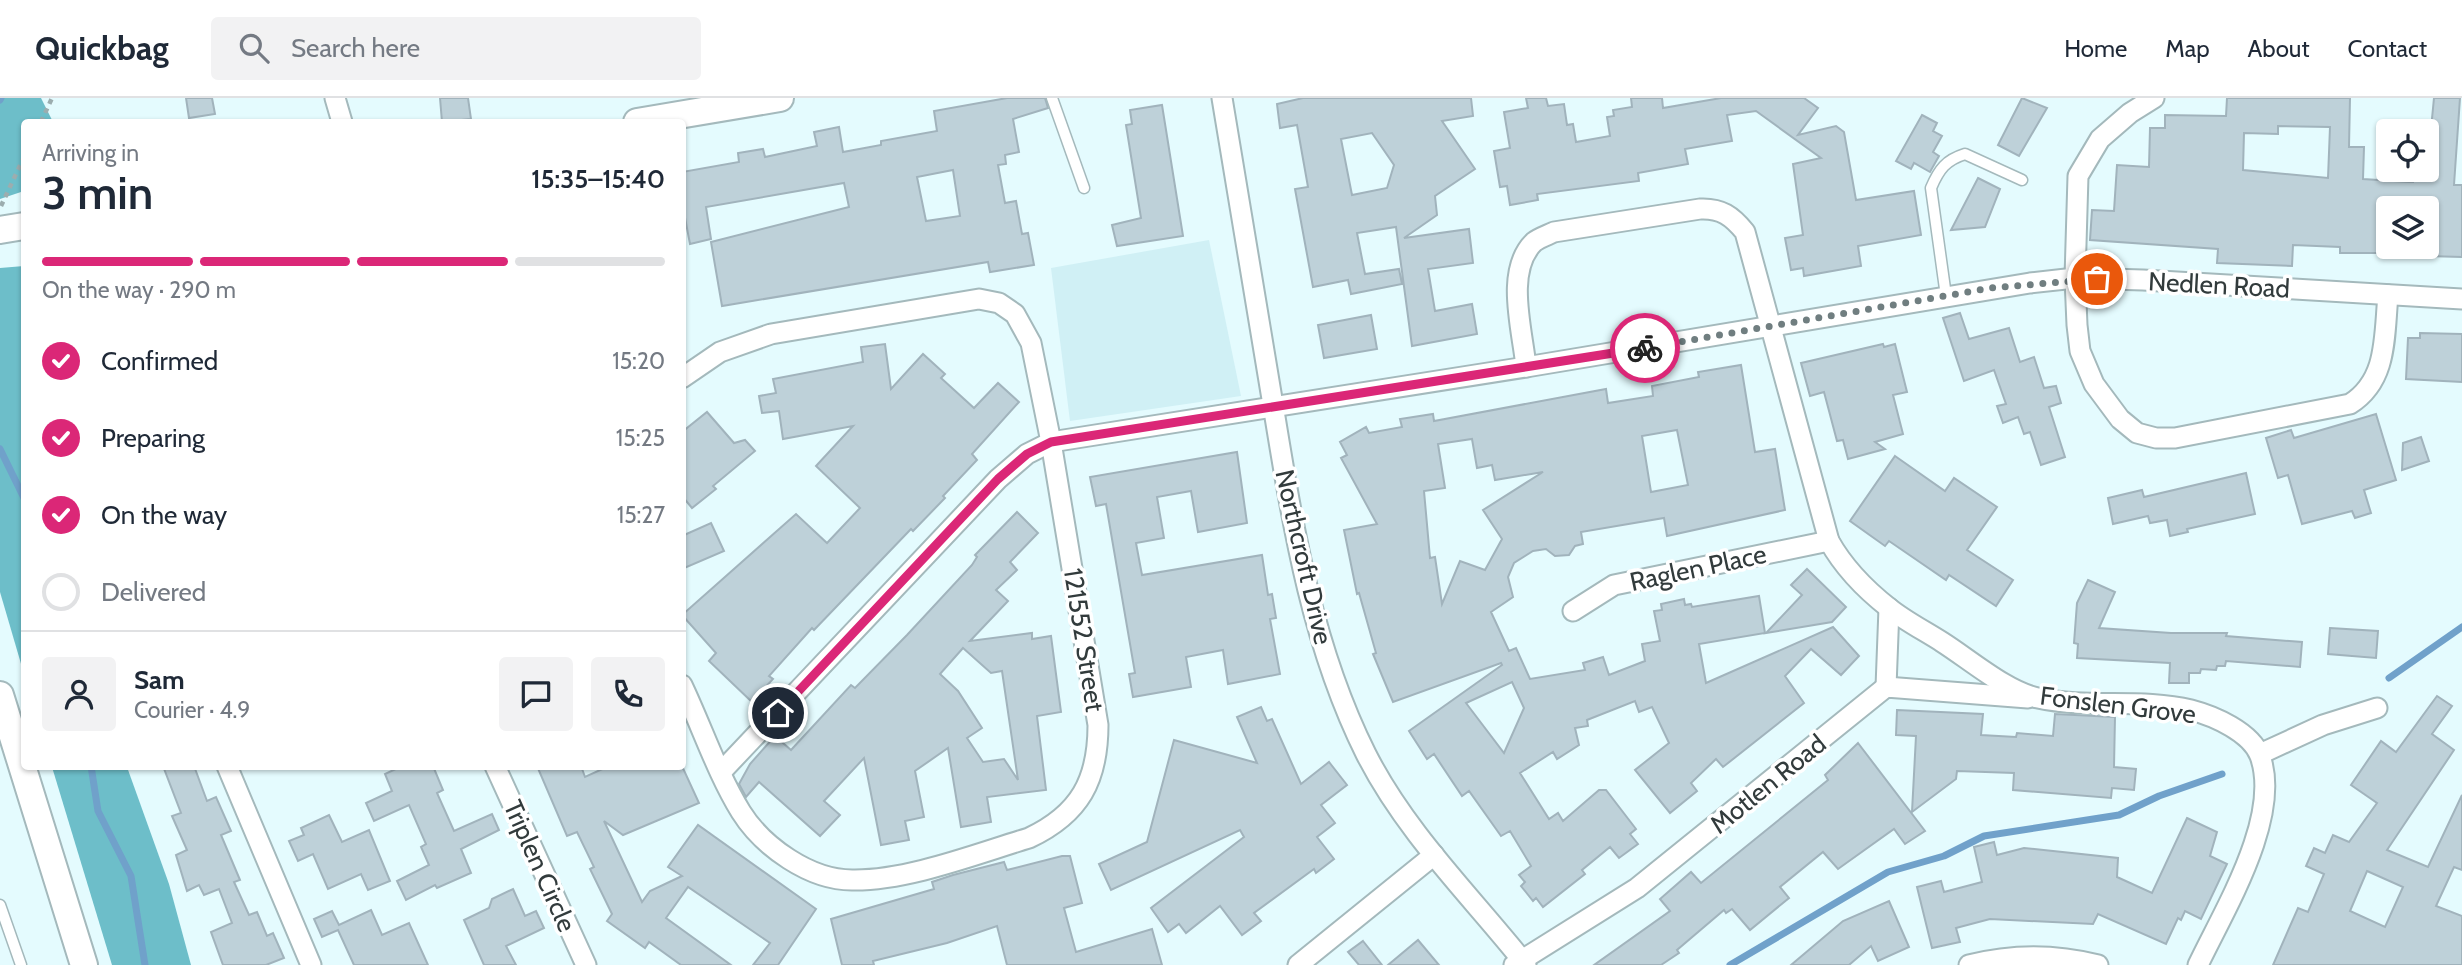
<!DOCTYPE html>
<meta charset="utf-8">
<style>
body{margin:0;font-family:Cabin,sans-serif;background:#f2f2f3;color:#1f2937;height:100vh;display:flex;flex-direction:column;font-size:26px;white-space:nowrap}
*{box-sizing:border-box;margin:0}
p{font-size:23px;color:#747a83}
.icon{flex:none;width:38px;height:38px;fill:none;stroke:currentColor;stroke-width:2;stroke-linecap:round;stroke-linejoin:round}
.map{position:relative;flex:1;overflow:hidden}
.details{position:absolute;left:21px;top:21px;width:665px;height:651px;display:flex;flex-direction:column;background:#fff;border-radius:7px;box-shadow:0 2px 5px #0004}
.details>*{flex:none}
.fabs{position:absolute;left:2376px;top:21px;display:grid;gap:14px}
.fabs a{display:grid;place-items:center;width:63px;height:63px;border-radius:7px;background:#fff;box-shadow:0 2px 5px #0004;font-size:35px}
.pin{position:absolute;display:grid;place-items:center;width:60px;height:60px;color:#fff;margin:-30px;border:4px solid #fff;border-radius:50%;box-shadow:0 2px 7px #0007}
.courier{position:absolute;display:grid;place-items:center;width:70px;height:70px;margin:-35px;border:5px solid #db2777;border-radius:50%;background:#fff;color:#222;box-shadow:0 2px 9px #0007}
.head em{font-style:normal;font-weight:600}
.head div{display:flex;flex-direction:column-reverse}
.head{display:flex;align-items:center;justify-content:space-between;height:119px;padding:0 21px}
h1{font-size:46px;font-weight:600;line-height:52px}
.bar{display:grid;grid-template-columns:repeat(4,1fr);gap:10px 7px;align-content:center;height:84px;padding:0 21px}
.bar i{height:9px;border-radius:5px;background:#e0e1e3}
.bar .active{background:#db2777}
.bar p{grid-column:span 4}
.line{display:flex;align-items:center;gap:18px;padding:0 21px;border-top:2px solid #e0e1e3}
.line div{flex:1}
.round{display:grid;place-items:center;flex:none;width:74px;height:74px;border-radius:7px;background:#f2f2f3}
ol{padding:0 21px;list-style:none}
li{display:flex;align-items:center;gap:21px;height:77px}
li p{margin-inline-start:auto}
li .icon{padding:7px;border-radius:50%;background:#db2777;color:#fff;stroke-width:4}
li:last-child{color:#747a83}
li i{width:38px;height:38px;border:4px solid #e0e1e3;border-radius:50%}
header{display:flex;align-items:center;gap:42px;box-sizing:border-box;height:98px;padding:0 35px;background:#fff;border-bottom:2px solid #e0e1e3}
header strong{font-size:33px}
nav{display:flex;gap:38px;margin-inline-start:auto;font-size:24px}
.search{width:490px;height:63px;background:#f2f2f3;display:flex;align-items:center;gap:18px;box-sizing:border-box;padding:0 24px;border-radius:7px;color:#747a83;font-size:26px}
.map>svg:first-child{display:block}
.built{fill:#d0f0f5}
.forest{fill:#6dbec9}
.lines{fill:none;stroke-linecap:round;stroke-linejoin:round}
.stream{stroke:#70a1ca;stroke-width:7}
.building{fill:#bed1d9;stroke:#a1b3bc;stroke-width:2;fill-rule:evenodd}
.lane-casing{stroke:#a4b9bc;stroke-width:13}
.street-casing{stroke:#a4b9bc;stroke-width:23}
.secondary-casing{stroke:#a4b9bc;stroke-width:30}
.path{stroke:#9cadaf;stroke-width:4.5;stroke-dasharray:5 5;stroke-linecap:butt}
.lane{stroke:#fff;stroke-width:10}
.street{stroke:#fff;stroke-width:19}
.secondary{stroke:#fff;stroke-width:26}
.done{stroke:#707e80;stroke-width:7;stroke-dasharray:0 12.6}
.route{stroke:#db2777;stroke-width:9}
.labels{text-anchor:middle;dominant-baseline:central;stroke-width:7;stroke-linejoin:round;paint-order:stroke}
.street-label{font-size:26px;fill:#323b3c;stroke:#fff}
</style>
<header>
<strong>Quickbag</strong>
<div class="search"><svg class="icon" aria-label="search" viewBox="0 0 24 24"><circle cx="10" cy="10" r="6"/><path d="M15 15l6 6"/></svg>Search here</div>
<nav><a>Home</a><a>Map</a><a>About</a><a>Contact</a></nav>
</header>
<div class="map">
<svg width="2462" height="867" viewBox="0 0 2462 867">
<rect width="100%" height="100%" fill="#e4fbfe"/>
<polygon class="built" points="1209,142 1241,298 1070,323 1051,170"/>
<g class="forest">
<polygon points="0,0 41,0 53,24 24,24 24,93 0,101"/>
<polygon points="24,168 24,576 0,494 0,170"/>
<polygon points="52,669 127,669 169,786 191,867 112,867"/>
</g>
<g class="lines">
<g class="stream">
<polyline points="0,2 1,0"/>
<polyline points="0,351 24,400"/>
<polyline points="2389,580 2462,529"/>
<polyline points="91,668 98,713 131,778 145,867"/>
<polyline points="1730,867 1888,774 1944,758 1984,738 2119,717 2159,698 2222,676"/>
</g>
</g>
<g class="building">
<polygon points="186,0 212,0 215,16 189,20"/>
<polygon points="440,0 468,0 471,21 442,24"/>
<path d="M 1007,0 L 1045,0 L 1048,10 L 1013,21 L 1019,54 L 1005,57 L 1006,66 L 998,67 L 1005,105 L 1016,103 L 1022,136 L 1028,135 L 1034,167 L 990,174 L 988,164 L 722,208 L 711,144 L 849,109 L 844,85 L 706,109 L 711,141 L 690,146 L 682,104 L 682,74 L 739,64 L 738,55 L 763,51 L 765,59 L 817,48 L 814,34 L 839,29 L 843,54 L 881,47 L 881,43 L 937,33 L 934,13 ZM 953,72 L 960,118 L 926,123 L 917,79 Z"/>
<path d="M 1303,0 L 1471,0 L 1473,18 L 1442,23 L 1475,71 L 1435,98 L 1437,117 L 1404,140 L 1469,131 L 1473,165 L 1428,171 L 1435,213 L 1472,206 L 1477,236 L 1412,248 L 1396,129 L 1357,135 L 1365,176 L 1399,171 L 1402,186 L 1351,196 L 1348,182 L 1313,189 L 1295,91 L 1308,89 L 1297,27 L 1280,30 L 1277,6 ZM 1372,35 L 1394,67 L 1387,90 L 1352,97 L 1341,41 Z"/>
<polygon points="1526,0 1546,0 1548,8 1564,6 1567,27 1573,26 1576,44 1610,38 1607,19 1614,18 1613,12 1632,9 1631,0 1662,0 1663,10 1721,0 1804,0 1818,10 1798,37 1836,28 1844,34 1856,102 1914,93 1921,137 1858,148 1861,168 1804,178 1803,170 1791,172 1785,140 1803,137 1793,66 1821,60 1756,13 1727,17 1732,43 1685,51 1688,66 1638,75 1639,83 1537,96 1538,102 1510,107 1507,88 1500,89 1494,53 1510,50 1504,14 1528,10"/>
<polygon points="2022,0 2047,10 2019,58 1998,47"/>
<path d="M 2227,0 L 2350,0 L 2349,49 L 2364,49 L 2363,81 L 2409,84 L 2413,84 L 2414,72 L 2427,72 L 2434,0 L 2460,0 L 2454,87 L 2462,87 L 2462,159 L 2427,158 L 2427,110 L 2389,110 L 2389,155 L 2340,155 L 2340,149 L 2293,147 L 2292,168 L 2217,165 L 2218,151 L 2090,142 L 2092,112 L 2114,113 L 2117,67 L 2149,69 L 2150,30 L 2165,30 L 2165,17 L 2226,18 ZM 2278,28 L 2330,29 L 2328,80 L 2243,72 L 2244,35 L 2278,36 Z"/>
<polygon points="1162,7 1183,138 1117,148 1112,127 1141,120 1126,27 1132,26 1130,12"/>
<polygon points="1922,17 1937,25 1933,33 1942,38 1933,54 1939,58 1930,74 1914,65 1911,71 1896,63"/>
<polygon points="1978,80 2000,91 1985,129 1951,132"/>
<polygon points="1960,215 1969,241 2009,230 2020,264 2034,259 2044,290 2056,288 2061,305 2049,309 2065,359 2041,367 2030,334 2024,336 2018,319 2003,325 1997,308 2006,306 1994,272 1964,283 1943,220"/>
<polygon points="1371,217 1377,251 1324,260 1318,227"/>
<polygon points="2420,235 2462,236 2462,284 2406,281 2408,240 2420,240"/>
<polygon points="885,246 891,291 923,256 945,276 941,280 974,310 998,285 1019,304 972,356 977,362 943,398 945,400 913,433 911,431 814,532 812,530 769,578 773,581 752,604 709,563 716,555 682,517 796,416 827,445 860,410 816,368 853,328 783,341 779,313 762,315 759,298 776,295 773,281 863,264 861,249"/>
<polygon points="1883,246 1884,249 1895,246 1907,294 1893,297 1903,336 1875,344 1885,351 1848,361 1843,342 1837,343 1824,294 1810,298 1801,265"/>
<path d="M 1741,267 L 1755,354 L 1775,351 L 1785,412 L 1667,438 L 1664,420 L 1581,434 L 1583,446 L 1575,448 L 1569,457 L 1555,458 L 1546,451 L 1533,453 L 1514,465 L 1508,479 L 1513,499 L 1491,514 L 1509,553 L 1516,550 L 1530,581 L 1585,572 L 1583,565 L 1603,559 L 1609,577 L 1645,563 L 1642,546 L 1660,543 L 1654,513 L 1662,512 L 1661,506 L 1684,501 L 1685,507 L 1691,506 L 1692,509 L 1759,498 L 1765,535 L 1699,546 L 1706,585 L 1833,529 L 1859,558 L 1841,577 L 1811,551 L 1785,578 L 1804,605 L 1723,669 L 1716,661 L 1691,685 L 1697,693 L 1670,715 L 1635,672 L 1669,645 L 1652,609 L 1639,614 L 1635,603 L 1587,622 L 1588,628 L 1575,630 L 1579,647 L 1557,661 L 1553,654 L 1520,675 L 1549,721 L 1558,715 L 1563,723 L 1599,692 L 1606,692 L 1636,731 L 1630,736 L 1638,746 L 1619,760 L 1610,749 L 1582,772 L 1585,776 L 1543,809 L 1536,800 L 1533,803 L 1521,788 L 1525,784 L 1519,777 L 1531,768 L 1510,733 L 1501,738 L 1469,693 L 1462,698 L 1434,656 L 1427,661 L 1409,633 L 1502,567 L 1501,565 L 1393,604 L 1373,556 L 1376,555 L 1359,495 L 1357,496 L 1344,432 L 1377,426 L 1341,360 L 1347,357 L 1340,344 L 1366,329 L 1369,335 L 1402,329 L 1400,321 L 1433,316 L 1434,323 L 1606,291 L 1608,305 L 1653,298 L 1652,288 L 1699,279 L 1698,274 ZM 1677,332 L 1688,387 L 1651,394 L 1642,338 ZM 1472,341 L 1477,370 L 1492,367 L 1495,382 L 1543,374 L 1483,412 L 1502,441 L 1485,472 L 1460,463 L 1442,506 L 1435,459 L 1430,460 L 1424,393 L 1445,390 L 1438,346 ZM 1512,584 L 1524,610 L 1504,655 L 1466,605 Z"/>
<polygon points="707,314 734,345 745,342 755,353 713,388 716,391 692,410 682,398 682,334"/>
<polygon points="2376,316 2396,382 2364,392 2371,415 2355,420 2352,413 2302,426 2288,377 2278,380 2266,340 2291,332 2294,340"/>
<polygon points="2421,339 2429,363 2402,372 2403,345"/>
<polygon points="1237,354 1247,425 1198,434 1191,393 1157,399 1164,440 1136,445 1142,477 1262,457 1268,497 1272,496 1276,520 1270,521 1280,576 1228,586 1223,552 1186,559 1191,589 1133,599 1129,576 1135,575 1106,406 1096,408 1090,379"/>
<polygon points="1895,358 1945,393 1954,380 1997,409 1967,452 2013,482 1996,508 1949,477 1946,482 1889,443 1885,448 1850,423"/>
<polygon points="2246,375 2255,416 2187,431 2188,434 2170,438 2167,422 2150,425 2148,418 2113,426 2108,400 2142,392 2144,399"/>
<path d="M 1017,414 L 1038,435 L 1010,464 L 1017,472 L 996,492 L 1008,503 L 970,543 L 1032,535 L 1032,541 L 1051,538 L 1061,614 L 1037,618 L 1046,692 L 987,699 L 991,724 L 961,729 L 948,650 L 915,673 L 924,719 L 905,723 L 909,742 L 881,747 L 864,660 L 824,703 L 840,717 L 820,738 L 759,684 L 746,699 L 739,686 L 750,666 L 775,638 L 791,652 L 851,587 L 855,590 L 907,537 L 972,467 L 977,459 L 975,457 ZM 963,550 L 991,575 L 1002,573 L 1018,682 L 1004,661 L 983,664 L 967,640 L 982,630 L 958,593 L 940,576 Z"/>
<polygon points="711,425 724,453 682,471 682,438"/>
<polygon points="1807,471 1846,509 1832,524 1766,535 1802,497 1791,487"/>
<polygon points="2088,482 2115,494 2099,530 2171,535 2227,535 2226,538 2302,544 2300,569 2226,563 2225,568 2217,568 2216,572 2201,571 2200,575 2189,575 2189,585 2169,585 2170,565 2077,560 2078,546 2074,545 2077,505"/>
<polygon points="2330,530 2378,533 2376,560 2328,556"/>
<path d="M 2437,598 L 2452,608 L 2432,636 L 2454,652 L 2387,752 L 2428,769 L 2462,697 L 2462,772 L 2454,769 L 2436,808 L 2462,818 L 2462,867 L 2273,867 L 2298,810 L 2308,814 L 2324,776 L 2306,768 L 2314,750 L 2325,755 L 2333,737 L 2349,744 L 2377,705 L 2351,687 L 2381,643 L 2396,654 ZM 2367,773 L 2403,789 L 2385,829 L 2350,813 Z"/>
<polygon points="1261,609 1267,623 1272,621 1301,686 1329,664 1347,687 1321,707 1335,725 1317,739 1334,761 1316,775 1314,771 1254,815 1261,823 1242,837 1220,808 1186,835 1179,826 1168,834 1151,810 1244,739 1240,732 1111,792 1099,766 1147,744 1174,642 1257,665 1237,619"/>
<polygon points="1897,612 1983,616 1981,637 2016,639 2017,635 2053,638 2055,616 2115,619 2114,669 2136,671 2134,692 2112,690 2111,700 2013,692 2014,675 1957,673 1956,681 1912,714 1916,638 1896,637"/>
<polygon points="1858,645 1925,733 1905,746 1894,731 1838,771 1823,754 1780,789 1789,800 1750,832 1732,811 1726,815 1724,812 1677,852 1679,855 1661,867 1594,867 1670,813 1660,801 1691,774 1701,785 1828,682 1825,677"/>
<polygon points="163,668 194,668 207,703 216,699 231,733 221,737 240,782 234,784 249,817 257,814 267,838 273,835 284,860 266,867 223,867 211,834 232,825 219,791 204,797 199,787 187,793 176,757 187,752 172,718 181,715"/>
<polygon points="402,668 433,668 443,692 437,695 454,733 492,716 499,732 461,751 471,775 437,790 435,787 406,802 397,783 429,767 421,749 426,746 409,707 374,723 366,705 392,693 385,676"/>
<polygon points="537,668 581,668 585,679 609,668 682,668 699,705 623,737 604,723 642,804 650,793 682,778 668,769 698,727 816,811 778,867 753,867 770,845 688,789 666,820 731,867 681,867 649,844 645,850 607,823 612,816 590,771 594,769 577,734 567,738"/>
<polygon points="329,717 342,744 369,732 390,783 368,792 361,776 328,791 313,756 298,763 289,743 304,737 301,730"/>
<polygon points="2187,720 2217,734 2210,758 2227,766 2201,821 2185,813 2181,822 2178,820 2166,846 2098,816 2093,826 1990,821 1956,830 1960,844 1932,850 1917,789 1941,783 1944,794 1982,784 1974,749 1994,744 1997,757 2024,750 2118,760 2117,779 2152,795"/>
<polygon points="1062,758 1070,758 1082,805 1064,810 1076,854 1152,831 1162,867 1007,867 997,828 947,845 873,863 874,867 842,867 831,821 934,791 932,784 953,777 1004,764 1007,772"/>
<polygon points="513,791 525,818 536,813 544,830 506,848 516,867 484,867 464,822 489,810 492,801"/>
<polygon points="1889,803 1909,849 1878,863 1871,848 1849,867 1791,867 1843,823"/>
<polygon points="371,812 382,837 409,825 428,867 354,867 338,832 322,839 314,821 332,813 339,827"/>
<polygon points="1418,842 1439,867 1388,867"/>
<polygon points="1363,843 1382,867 1359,867 1348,854"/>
</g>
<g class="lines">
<g class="lane-casing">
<g id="lane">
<polyline points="1052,0 1084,90"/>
<path d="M 1946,198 L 1931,90 C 1939,71 1946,62 1965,56 L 2022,82"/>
<polyline points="0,807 21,867"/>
</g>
</g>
<g class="street-casing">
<g id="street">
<polyline points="335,0 342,24"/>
<path d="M 1222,0 C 1240,106 1257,213 1275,319 C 1294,435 1313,550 1366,656 C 1406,735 1471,798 1526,867"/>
<path d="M 2154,0 L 2130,15 L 2100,41 L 2078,78 L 2075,180 L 2077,227 L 2080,253 L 2094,286 L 2120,321 L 2137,335 L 2156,340 L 2175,340 L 2350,306 C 2388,282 2384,238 2388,197"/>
<path d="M 1526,269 C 1523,234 1504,173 1534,144 C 1539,140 1548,137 1554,134 L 1700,111 C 1721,110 1732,118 1745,134 L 1829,443 C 1843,468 1866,492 1889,510 C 1905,523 1925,533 1942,544 C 1969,561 2007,594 2038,600 C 2088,611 2141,600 2191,612 C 2214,618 2251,634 2260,658 C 2282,719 2224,812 2198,867"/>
<path d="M 682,280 L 720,254 L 771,236 L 979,201 L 999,205 L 1015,216 L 1031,245 L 1051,344 L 1098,627 C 1098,682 1080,716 1029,740 C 976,756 907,783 852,782 C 810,782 763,749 741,714 C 717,675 702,629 682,587"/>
<polyline points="1573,513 1614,487 1829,443"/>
<polyline points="1886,589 1889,510"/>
<polyline points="2260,656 2323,627 2377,610"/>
<polyline points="227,668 311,867"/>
<polyline points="495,668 586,867"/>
<polyline points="722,673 998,381 1027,356 1051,344 1526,269 2030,185 2075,180 2143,182 2462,201"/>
<polyline points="1298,867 1434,757"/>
<polyline points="1514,867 1637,790 1886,589 2028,600"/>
<path d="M 1969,867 C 2012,856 2055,856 2098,867"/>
</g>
</g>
<g class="secondary-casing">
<g id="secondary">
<polyline points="637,24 780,0"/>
<polyline points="0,132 24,128"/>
<polyline points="0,597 84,867"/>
</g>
</g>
<g class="path">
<polyline points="41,24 52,0"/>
<polyline points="1,108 24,59"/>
</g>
<use href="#lane" class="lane"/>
<use href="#street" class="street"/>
<use href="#secondary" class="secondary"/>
</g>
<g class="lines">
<polyline class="done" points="1645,250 1991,190 2097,181"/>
<polyline class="route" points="778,615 998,381 1027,356 1051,344 1645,250"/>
</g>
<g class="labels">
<g class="street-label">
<text transform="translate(2219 187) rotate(3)">Nedlen Road</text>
<text transform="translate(1304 459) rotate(77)">Northcroft Drive</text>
<text transform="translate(1698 470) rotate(-12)">Raglen Place</text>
<text transform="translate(1084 542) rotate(81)">121552 Street</text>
<text transform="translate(2118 607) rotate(7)">Fonslen Grove</text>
<text transform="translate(1768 686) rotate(-39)">Motlen Road</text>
<text transform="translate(540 768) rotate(66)">Triplen Circle</text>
</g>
</g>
</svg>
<div class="fabs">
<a><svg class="icon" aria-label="locate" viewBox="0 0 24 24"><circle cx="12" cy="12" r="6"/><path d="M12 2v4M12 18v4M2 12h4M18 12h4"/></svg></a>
<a><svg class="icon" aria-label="layers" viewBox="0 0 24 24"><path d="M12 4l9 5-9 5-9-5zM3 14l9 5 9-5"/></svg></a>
</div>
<div class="pin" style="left:2097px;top:181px;background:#ea580c"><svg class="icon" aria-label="bag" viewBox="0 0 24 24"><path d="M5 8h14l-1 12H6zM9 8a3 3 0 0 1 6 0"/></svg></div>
<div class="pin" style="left:778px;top:615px;background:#1f2937"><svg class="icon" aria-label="home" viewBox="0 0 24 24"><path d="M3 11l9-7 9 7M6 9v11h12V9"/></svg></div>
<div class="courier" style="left:1645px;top:250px"><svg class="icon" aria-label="bike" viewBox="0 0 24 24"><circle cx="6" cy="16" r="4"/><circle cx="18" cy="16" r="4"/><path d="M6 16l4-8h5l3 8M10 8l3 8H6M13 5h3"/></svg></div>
<section class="details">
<div class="head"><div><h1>3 min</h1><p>Arriving in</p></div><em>15:35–15:40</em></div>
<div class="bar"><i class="active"></i><i class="active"></i><i class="active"></i><i></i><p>On the way · 290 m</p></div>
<ol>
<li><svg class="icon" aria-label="check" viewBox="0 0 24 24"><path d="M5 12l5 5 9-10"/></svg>Confirmed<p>15:20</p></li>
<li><svg class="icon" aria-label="check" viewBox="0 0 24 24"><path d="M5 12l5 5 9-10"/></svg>Preparing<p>15:25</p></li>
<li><svg class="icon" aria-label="check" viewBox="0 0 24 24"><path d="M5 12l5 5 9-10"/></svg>On the way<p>15:27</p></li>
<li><i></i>Delivered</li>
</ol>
<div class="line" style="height:126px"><a class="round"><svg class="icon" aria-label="person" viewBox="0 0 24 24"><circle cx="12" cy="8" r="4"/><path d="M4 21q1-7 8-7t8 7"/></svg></a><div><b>Sam</b><p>Courier · 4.9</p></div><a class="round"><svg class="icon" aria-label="chat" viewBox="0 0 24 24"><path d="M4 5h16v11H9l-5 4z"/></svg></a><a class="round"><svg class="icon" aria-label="phone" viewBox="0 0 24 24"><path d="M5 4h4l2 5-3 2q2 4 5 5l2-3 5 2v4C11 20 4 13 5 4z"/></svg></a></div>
</section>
</div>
